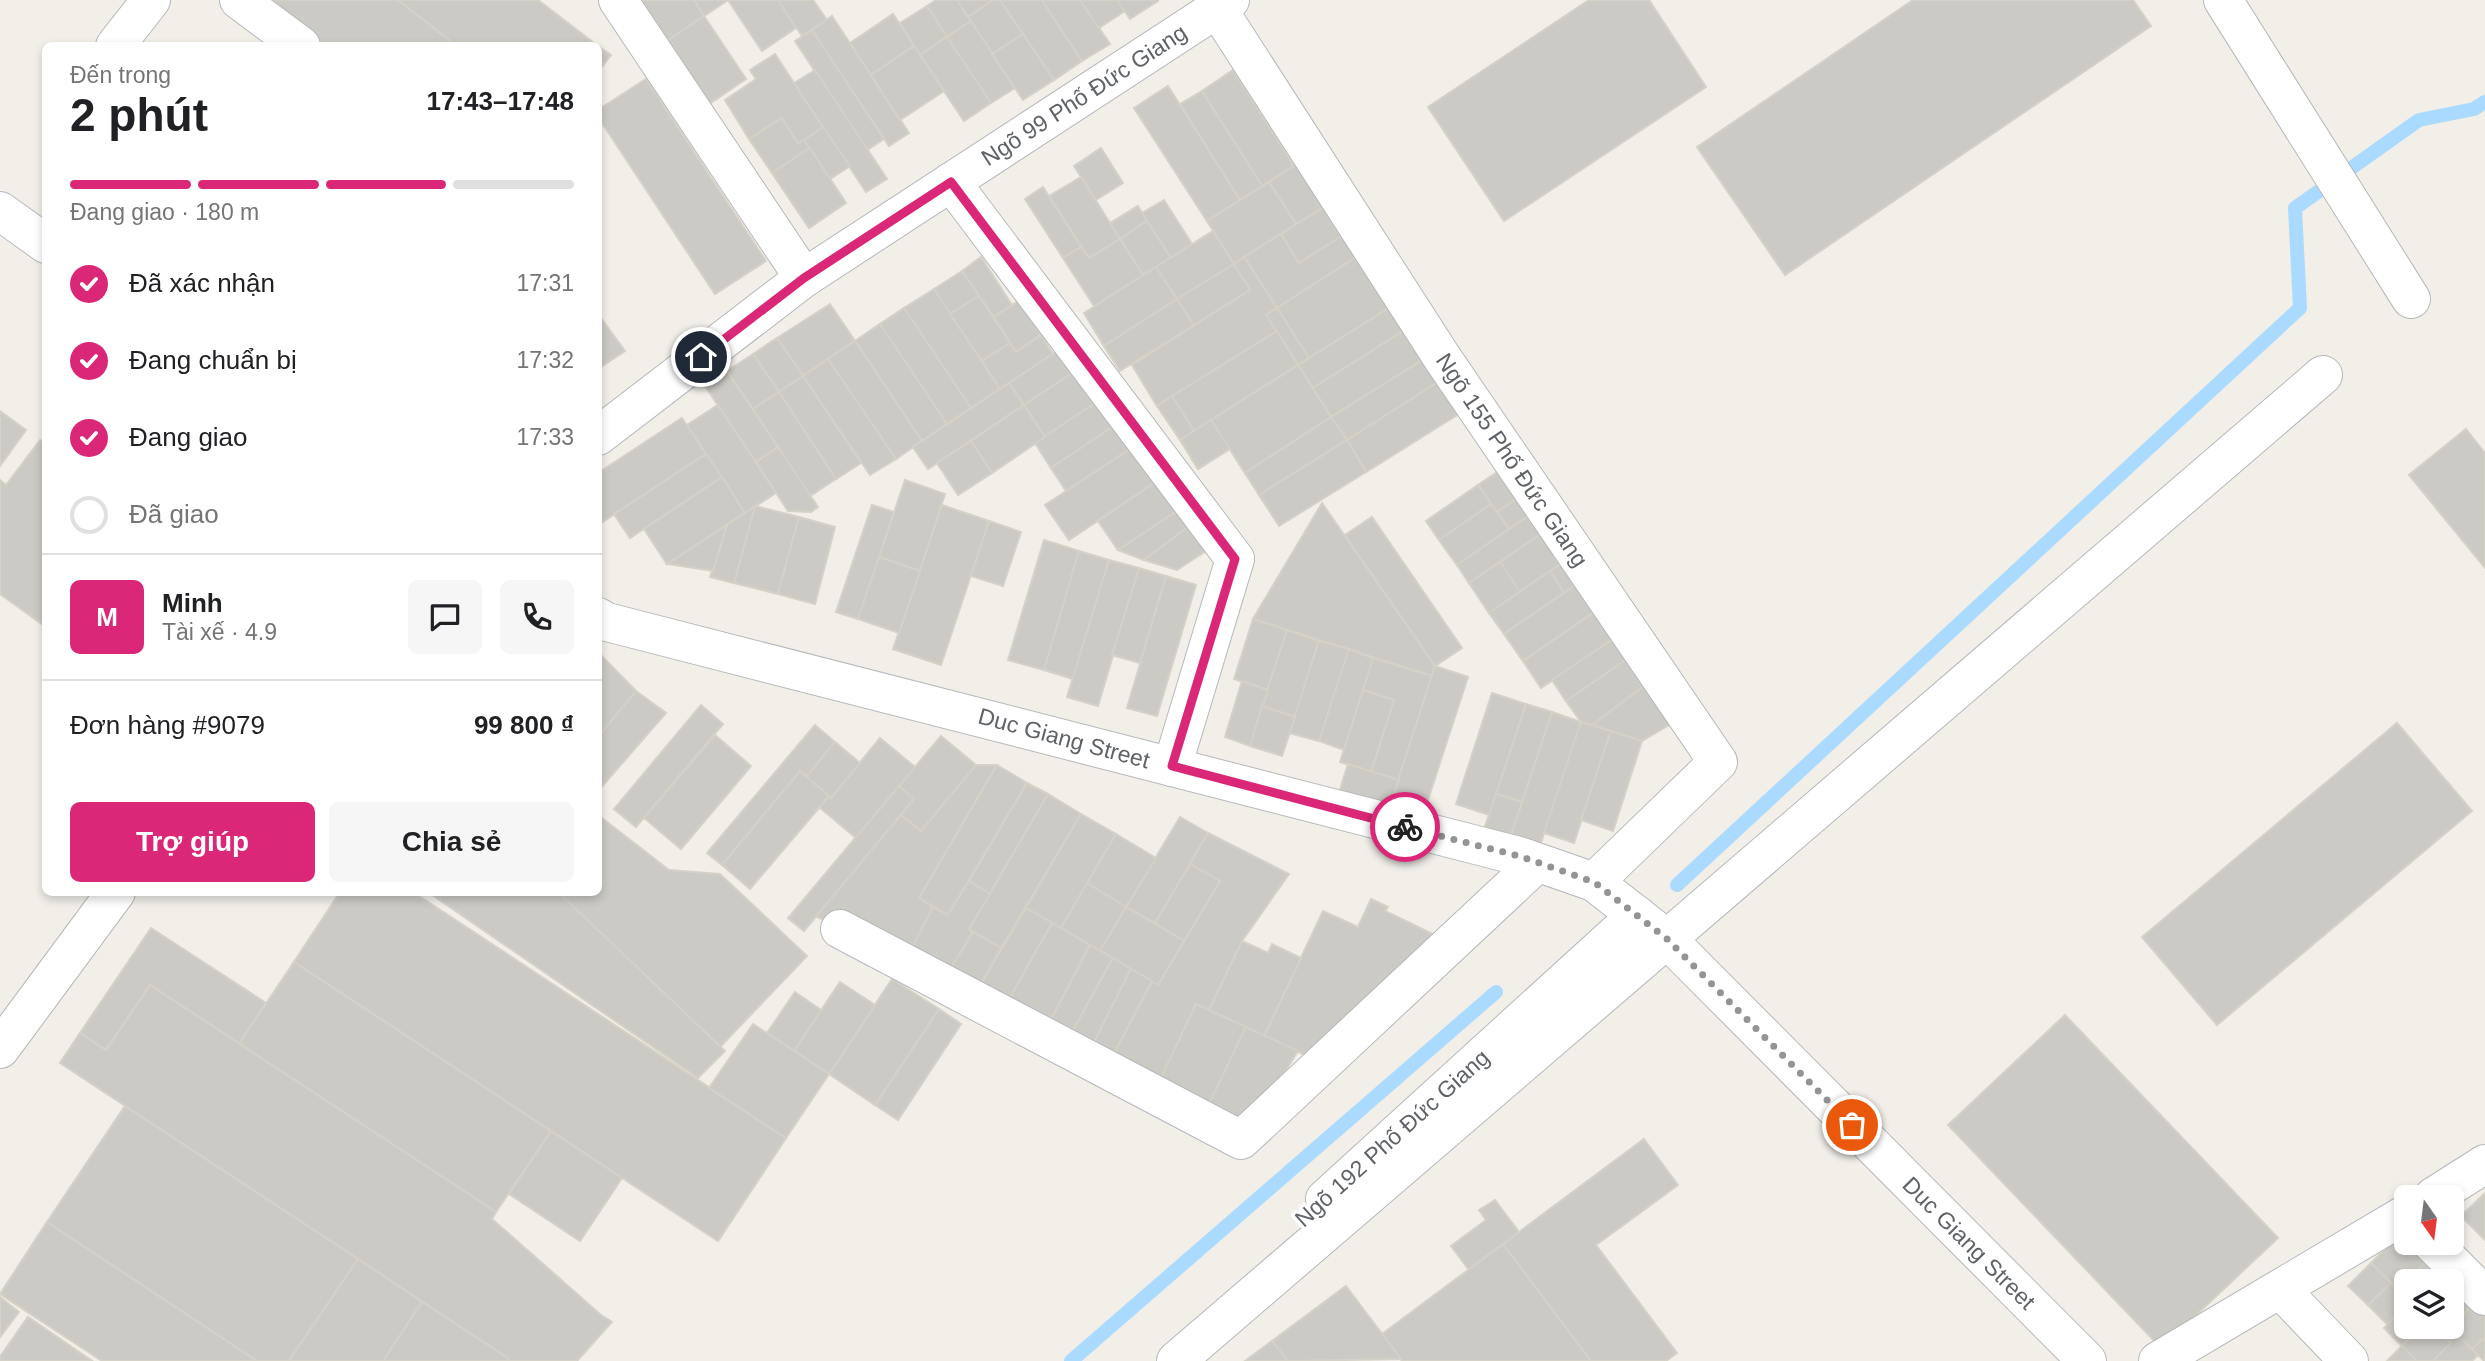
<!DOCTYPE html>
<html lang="vi">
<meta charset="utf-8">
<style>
body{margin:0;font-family:Arial,sans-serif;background:#f6f6f6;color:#202124;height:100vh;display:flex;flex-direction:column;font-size:26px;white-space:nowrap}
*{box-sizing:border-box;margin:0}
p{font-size:23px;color:#757577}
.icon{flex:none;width:38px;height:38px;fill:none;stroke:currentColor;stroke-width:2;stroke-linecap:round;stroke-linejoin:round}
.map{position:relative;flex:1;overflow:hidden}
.drawer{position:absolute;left:42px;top:42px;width:560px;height:854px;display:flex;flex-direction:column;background:#fff;border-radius:10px;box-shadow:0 4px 10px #0003}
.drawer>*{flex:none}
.needle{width:46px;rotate:166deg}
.buttons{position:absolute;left:2394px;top:1185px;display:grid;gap:14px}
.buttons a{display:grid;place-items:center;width:70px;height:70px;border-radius:10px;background:#fff;box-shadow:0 4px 10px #0003;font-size:35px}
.pin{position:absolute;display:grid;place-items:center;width:60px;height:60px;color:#fff;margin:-30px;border:4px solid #fff;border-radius:50%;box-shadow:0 2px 7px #0007}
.courier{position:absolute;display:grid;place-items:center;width:70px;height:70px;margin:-35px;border:5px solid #db2777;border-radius:50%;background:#fff;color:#222;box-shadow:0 2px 9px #0007}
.head em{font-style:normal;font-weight:700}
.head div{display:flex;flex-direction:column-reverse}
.head{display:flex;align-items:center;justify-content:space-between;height:119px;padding:0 28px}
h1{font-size:46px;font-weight:700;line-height:52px}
.bar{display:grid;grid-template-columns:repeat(4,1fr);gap:10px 7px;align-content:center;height:84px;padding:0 28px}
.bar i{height:9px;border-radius:5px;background:#e0e0e0}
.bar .current{background:#db2777}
.bar p{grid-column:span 4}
.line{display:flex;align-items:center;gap:18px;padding:0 28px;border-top:2px solid #e0e0e0}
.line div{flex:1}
.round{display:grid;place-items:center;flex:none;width:74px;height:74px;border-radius:10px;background:#f6f6f6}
ol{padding:0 28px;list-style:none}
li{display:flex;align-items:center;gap:21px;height:77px}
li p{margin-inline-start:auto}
li .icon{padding:7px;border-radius:50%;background:#db2777;color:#fff;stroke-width:4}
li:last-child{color:#757577}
li i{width:38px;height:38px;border:4px solid #e0e0e0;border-radius:50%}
.button{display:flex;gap:14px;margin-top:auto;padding:14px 28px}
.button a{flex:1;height:80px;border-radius:10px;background:#db2777;color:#fff;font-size:28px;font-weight:700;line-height:80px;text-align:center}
.button a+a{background:#f6f6f6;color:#202124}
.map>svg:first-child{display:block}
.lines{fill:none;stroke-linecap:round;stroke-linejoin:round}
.stream{stroke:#aadaff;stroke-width:14}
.building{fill:#cccac5;stroke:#d6d1c6;stroke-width:2}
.minor-casing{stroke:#b5b8bc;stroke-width:40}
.minor{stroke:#fff;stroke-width:38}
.done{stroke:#929495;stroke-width:7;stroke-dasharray:0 12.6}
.route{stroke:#db2777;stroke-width:9}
.labels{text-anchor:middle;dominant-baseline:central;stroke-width:7;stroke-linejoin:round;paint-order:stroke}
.street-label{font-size:23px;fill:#5f6368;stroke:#fff}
</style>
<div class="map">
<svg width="2485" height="1361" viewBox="0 0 2485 1361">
<rect width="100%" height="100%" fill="#f1efe8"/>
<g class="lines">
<g class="stream">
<polyline points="1677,885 2300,308 2295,208 2419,120 2474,109 2485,102"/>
<polyline points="1071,1361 1496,992"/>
</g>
</g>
<g class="building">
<polygon points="259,0 398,0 457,46 319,46"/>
<polygon points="398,0 538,0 598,46 457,46"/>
<polygon points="640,0 694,0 704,16 667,41"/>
<polygon points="694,0 728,0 704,16"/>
<polygon points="728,0 778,0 796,28 762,51"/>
<polygon points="778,0 813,0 827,20 802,36"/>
<polygon points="936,0 957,0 971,21 947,37 927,6"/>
<polygon points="957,0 993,0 968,17"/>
<polygon points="993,0 1000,0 1023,34 992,54 968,17"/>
<polygon points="1000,0 1042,0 1082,61 1054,80"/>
<polygon points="1042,0 1080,0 1110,44 1082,61"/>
<polygon points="1080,0 1117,0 1125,11 1099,28"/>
<polygon points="1117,0 1158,0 1158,1 1130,19"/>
<polygon points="1589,0 1649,0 1706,87 1504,221 1428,107"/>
<polygon points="1913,0 2133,0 2151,26 1785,275 1697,147"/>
<polygon points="927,6 947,37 920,55 900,23"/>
<polygon points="893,14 914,46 871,75 850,43"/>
<polygon points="704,16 746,79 709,104 667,41"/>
<polygon points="832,16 909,133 889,146 812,30"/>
<polygon points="971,21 1015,88 991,103 947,37"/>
<polygon points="812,30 884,139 867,150 795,41"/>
<polygon points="1023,34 1054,80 1023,100 992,54"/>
<polygon points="947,37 991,103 964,121 920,55"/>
<polygon points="598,46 611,55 598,72"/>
<polygon points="914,46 944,91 900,120 871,75"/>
<polygon points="775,54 823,127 798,144 782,118 749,139 725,100 756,79 750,70"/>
<polygon points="815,70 887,179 866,192 794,83"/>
<polygon points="1233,70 1294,166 1262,186 1202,91"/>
<polygon points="646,79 766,261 715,294 598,117 598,110"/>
<polygon points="1168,86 1240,200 1207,221 1134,108"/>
<polygon points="1202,91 1262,186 1240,200 1180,104"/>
<polygon points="782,118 798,144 804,140 810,148 772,173 749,139"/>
<polygon points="823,127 850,166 830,179 804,140"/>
<polygon points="810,148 846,203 809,228 772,173"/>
<polygon points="1101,148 1123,183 1096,200 1074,166"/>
<polygon points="1308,157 1335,200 1296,224 1269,182"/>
<polygon points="1081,177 1120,239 1089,258 1049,196"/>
<polygon points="1269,182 1296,224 1234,264 1207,221"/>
<polygon points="1043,187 1081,247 1063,258 1025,199"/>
<polygon points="1164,200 1192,244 1171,258 1142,213"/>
<polygon points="1335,200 1353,229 1299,263 1281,234"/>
<polygon points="1138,206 1147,221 1120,239 1110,223"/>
<polygon points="1147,221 1171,258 1143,275 1120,239"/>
<polygon points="1353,229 1367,250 1277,308 1244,257 1281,234 1299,263"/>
<polygon points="1213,231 1234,264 1177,299 1156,267"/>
<polygon points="1120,239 1143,275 1094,306 1063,258 1081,247 1089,258"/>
<polygon points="1367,250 1400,301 1309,358 1277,308"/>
<polygon points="981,257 1012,305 994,317 962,271"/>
<polygon points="1244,257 1277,308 1266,315 1277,331 1157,406 1132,365 1250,290 1234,264"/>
<polygon points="1234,264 1250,290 1194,325 1177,299"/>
<polygon points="1156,267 1177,299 1104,346 1084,313"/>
<polygon points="962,271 979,296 950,314 934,289"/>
<polygon points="934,289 1000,389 971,408 904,308"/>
<polygon points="979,296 1010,343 982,361 950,314"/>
<polygon points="1177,299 1194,325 1120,371 1104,346"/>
<polygon points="1018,301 1041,335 1016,352 994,317"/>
<polygon points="1400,301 1414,324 1313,388 1298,365"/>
<polygon points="830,304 855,341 803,376 777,338"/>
<polygon points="904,308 971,408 947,424 880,324"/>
<polygon points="1277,308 1309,358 1298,365 1266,315"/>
<polygon points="598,314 625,351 598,369"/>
<polygon points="880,324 947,424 922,441 855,341"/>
<polygon points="1405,330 1424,359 1331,417 1313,388"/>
<polygon points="1277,331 1298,365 1194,431 1172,396"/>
<polygon points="1041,335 1053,354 1000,389 982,361 1010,343 1016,352"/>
<polygon points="777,338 803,376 779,392 753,354"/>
<polygon points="855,341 922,441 896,459 828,359"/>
<polygon points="1059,350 1074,372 1024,405 1009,383"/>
<polygon points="753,354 779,392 753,409 727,371"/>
<polygon points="828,359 896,459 870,475 803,376"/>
<polygon points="1424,359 1449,375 1347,440 1331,417"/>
<polygon points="1086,364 1107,395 1045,437 1024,405"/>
<polygon points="1298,365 1331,417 1245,473 1211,420"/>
<polygon points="727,371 778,447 756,462 705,386"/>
<polygon points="1449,375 1470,407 1366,472 1347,440"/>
<polygon points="803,376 861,463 836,479 779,392"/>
<polygon points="1009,383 1024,405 928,469 913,447"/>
<polygon points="779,392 836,479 810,496 753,409"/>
<polygon points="1107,395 1123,420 1051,468 1035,443"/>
<polygon points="1172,396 1194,431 1180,440 1157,406"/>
<polygon points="718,405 776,493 745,513 687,425"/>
<polygon points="1024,405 1045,437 992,473 971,441"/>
<polygon points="0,411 26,430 0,466"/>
<polygon points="1127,417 1142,441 1066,491 1051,468"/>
<polygon points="1331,417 1347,440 1259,495 1245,473"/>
<polygon points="682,418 706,454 598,525 598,473"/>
<polygon points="1211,420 1230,449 1198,469 1180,440"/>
<polygon points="2466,429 2485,453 2485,568 2409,475"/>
<polygon points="40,440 46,444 46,627 0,594 0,480 6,485"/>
<polygon points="1347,440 1366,472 1279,526 1259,495"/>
<polygon points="971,441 992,473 958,495 937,463"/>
<polygon points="1142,441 1166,475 1069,540 1045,505"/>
<polygon points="778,447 818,507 811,512 788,511 756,462"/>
<polygon points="706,454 722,477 630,538 614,514"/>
<polygon points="1509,464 1528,491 1497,512 1478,485"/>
<polygon points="1166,475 1186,505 1118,550 1098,521"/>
<polygon points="722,477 745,513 667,564 644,529"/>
<polygon points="905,480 945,494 920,571 879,557"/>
<polygon points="1478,485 1491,504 1439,540 1426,521"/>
<polygon points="1528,491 1540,508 1509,529 1497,512"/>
<polygon points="1322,503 1435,666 1432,676 1253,619"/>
<polygon points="1491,504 1509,529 1457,565 1439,540"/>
<polygon points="872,505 894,512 858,619 836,612"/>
<polygon points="942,505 989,521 941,665 893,649"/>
<polygon points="1186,505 1196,521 1144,560 1118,550"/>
<polygon points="755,506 799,517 778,594 734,583"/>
<polygon points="755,506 734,583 710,577 727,525"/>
<polygon points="1540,508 1552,526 1469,583 1457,565"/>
<polygon points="799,517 835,527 815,604 778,594"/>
<polygon points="1372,517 1462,648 1435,666 1345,535"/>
<polygon points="989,521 1021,532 1003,586 971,576"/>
<polygon points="1196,521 1215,545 1177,570 1144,560"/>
<polygon points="727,525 713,571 667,564"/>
<polygon points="1552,526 1573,556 1520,592 1500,562"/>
<polygon points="1044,540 1079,551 1044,670 1008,660"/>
<polygon points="1079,551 1109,560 1073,679 1044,670"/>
<polygon points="1573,556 1587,577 1564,593 1550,571"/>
<polygon points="879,557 920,571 899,633 858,619"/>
<polygon points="1109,560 1139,568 1098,706 1067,697"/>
<polygon points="1500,562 1520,592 1489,613 1469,583"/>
<polygon points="1139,568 1166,576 1140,663 1112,655"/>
<polygon points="1550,571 1564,593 1504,634 1489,613"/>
<polygon points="1166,576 1196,585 1157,716 1127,708"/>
<polygon points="1587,577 1606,604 1523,661 1504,634"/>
<polygon points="1606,604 1625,631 1541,688 1523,661"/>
<polygon points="1253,619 1287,630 1268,690 1234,679"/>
<polygon points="1287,630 1319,641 1295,717 1262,706"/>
<polygon points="1625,631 1639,651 1566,701 1552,680"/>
<polygon points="1319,641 1349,649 1319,741 1289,733"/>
<polygon points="1349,649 1373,658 1344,750 1319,741"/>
<polygon points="1639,651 1656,677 1592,725 1581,722 1566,701"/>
<polygon points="598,652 636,691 598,737"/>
<polygon points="1373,658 1432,676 1399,780 1371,772 1394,700 1363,690"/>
<polygon points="1435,666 1468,677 1425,809 1392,799"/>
<polygon points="1656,677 1681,718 1642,741 1592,725"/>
<polygon points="1242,681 1268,690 1250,746 1225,737"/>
<polygon points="1363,690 1394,700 1371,772 1340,762"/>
<polygon points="636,691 666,713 598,791 598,737"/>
<polygon points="1492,693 1526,704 1489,815 1456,804"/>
<polygon points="1526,704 1552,712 1522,802 1496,794"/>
<polygon points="701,705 723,724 636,827 614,809"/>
<polygon points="1262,706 1295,717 1282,756 1250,746"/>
<polygon points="1552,712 1581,722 1539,849 1510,839"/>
<polygon points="1581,722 1611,731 1574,843 1544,833"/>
<polygon points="2397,723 2472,811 2217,1025 2142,937"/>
<polygon points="815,725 835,742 806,777 800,771 722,865 707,853"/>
<polygon points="1611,731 1642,741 1613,831 1581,820"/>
<polygon points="715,735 751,766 681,849 644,818"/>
<polygon points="941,736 976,765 921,831 901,815 914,799 899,786"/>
<polygon points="880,738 915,767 856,838 819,807 829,796 831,798"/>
<polygon points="835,742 860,763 831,798 806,777"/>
<polygon points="1348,764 1399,780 1386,818 1336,802"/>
<polygon points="976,765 997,765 919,898 933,907 906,960 815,916 901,815 921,831"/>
<polygon points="997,765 1027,783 948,915 919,898"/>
<polygon points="800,771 829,796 750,889 722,865"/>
<polygon points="1027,783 1048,794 990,894 969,881"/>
<polygon points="899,786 914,799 804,931 788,918"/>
<polygon points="1048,794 1081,814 1001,948 969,929"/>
<polygon points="1496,794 1522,802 1506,849 1480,841"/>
<polygon points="1081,814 1116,834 1061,928 1026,908"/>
<polygon points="598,815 669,870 720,874 807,956 720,1047 558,892 598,892"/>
<polygon points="1180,817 1208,833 1155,923 1126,907"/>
<polygon points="1208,833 1289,874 1242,941 1209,1010 1196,1004 1154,1093 1109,1063 1152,981 1158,985 1220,881 1190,864"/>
<polygon points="1116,834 1156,858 1126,907 1087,883"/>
<polygon points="1190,864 1220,881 1184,941 1155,923"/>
<polygon points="969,881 990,894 969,929 973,932 943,981 906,960 933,907 948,915"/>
<polygon points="1087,883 1126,907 1100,951 1061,928"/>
<polygon points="340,892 413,892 786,1138 718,1241 294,962"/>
<polygon points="428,892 558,892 725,1051 698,1078"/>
<polygon points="1371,899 1388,907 1385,911 1439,937 1314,1059 1264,1036 1323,911 1358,927"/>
<polygon points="1126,907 1184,941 1158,985 1100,951"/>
<polygon points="1026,908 1052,923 1003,1010 975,994"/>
<polygon points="1052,923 1090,945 1045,1031 1003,1010"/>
<polygon points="151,928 266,1003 239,1044 150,985 106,1050 80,1033"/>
<polygon points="973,932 1001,948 975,994 946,976"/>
<polygon points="1242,941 1268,953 1272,944 1301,958 1264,1036 1209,1010"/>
<polygon points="1090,945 1113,958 1067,1041 1045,1031"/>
<polygon points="1113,958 1131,969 1089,1052 1067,1041"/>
<polygon points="294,962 551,1131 496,1212 239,1044"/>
<polygon points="1131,969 1152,981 1109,1063 1089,1052"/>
<polygon points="892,979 939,1009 875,1105 829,1074"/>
<polygon points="840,982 875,1005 829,1074 794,1051"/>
<polygon points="150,985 496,1212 492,1219 601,1315 612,1322 577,1361 506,1361 508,1358 60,1063 80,1033 106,1050"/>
<polygon points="795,992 821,1010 794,1051 767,1033"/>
<polygon points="1196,1004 1246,1027 1203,1116 1154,1093"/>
<polygon points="939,1009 961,1024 898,1120 875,1105"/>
<polygon points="2065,1015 2278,1238 2161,1348 1948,1125"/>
<polygon points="753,1024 829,1074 786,1138 709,1088"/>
<polygon points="1246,1027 1298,1051 1262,1108 1237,1134 1203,1116"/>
<polygon points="125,1106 358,1259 289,1361 257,1361 47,1222"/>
<polygon points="551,1131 622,1178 580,1241 509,1194"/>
<polygon points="1644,1139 1678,1185 1596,1245 1677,1353 1666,1361 1591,1361 1503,1244"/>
<polygon points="2485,1193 2485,1240 2461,1216"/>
<polygon points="1495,1200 1519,1232 1469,1270 1451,1246 1486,1220 1479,1210"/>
<polygon points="47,1222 257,1361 102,1361 0,1294"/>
<polygon points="2406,1228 2406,1242 2423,1242 2434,1254 2398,1291 2371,1263"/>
<polygon points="1503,1244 1591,1361 1402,1361 1382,1334"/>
<polygon points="2434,1254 2452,1281 2408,1281"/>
<polygon points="358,1259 422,1302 383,1361 289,1361"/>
<polygon points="2371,1263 2391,1283 2368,1305 2348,1286"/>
<polygon points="2452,1281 2479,1298 2450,1328 2443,1335 2434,1326 2452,1326"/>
<polygon points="2391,1283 2406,1299 2406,1305 2387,1324 2368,1305"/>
<polygon points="1346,1286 1401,1359 1288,1361 1272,1341"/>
<polygon points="0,1297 19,1312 0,1337"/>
<polygon points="2479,1298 2485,1304 2485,1337 2472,1349 2450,1328"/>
<polygon points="422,1302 508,1358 506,1361 383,1361"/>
<polygon points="2406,1305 2406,1326 2422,1326 2402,1346 2384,1328"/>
<polygon points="28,1317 92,1361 0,1361 0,1357"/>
<polygon points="28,1317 92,1361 0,1361 0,1357"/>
<polygon points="2422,1326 2434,1326 2451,1343 2433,1361 2417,1361 2402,1346"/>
<polygon points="2450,1328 2478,1355 2472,1361 2433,1361 2451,1343 2443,1335"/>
<polygon points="2485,1337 2485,1361 2484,1361 2472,1349"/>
<polygon points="1272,1341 1288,1361 1245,1361"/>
<polygon points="2402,1346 2417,1361 2387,1361"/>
</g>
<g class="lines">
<g class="minor-casing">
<g id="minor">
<polyline points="239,0 301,46"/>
<polyline points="618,0 804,278"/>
<polyline points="2223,0 2411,299"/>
<polyline points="1217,8 1443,359 1718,762 1594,882"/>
<polyline points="115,46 151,0"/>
<polyline points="951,182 1235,559 1172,767"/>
<polyline points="0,211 46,244"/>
<polyline points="598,436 804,278 1230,0"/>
<polyline points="598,617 607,622 1519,856 1594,882 1667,939 2087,1361"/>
<polyline points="840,929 1241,1140 1537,863"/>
<polyline points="0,1049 116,892"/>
<polyline points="2433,1197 2485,1164"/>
<polyline points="1325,1199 1637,915"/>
<polyline points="2431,1242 2485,1296"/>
<polyline points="2280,1289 2349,1361"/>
<polyline points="1176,1361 2323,375"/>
<polyline points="2158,1361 2406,1214"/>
</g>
</g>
<use href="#minor" class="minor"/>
</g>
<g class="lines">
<polyline class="done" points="1405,827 1519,856 1594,882 1667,939 1852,1125"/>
<polyline class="route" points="701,357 804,278 951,182 1235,559 1172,766 1405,827"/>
</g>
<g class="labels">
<g class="street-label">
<text transform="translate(1084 95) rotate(-33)">Ngõ 99 Phố Đức Giang</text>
<text transform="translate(1512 460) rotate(56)">Ngõ 155 Phố Đức Giang</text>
<text transform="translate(1064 738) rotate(15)">Duc Giang Street</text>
<text transform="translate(1392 1138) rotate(-42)">Ngõ 192 Phố Đức Giang</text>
<text transform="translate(1969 1243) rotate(45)">Duc Giang Street</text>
</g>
</g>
</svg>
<div class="buttons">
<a><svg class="needle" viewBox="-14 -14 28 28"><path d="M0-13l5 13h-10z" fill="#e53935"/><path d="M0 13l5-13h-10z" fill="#757577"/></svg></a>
<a><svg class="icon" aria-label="layers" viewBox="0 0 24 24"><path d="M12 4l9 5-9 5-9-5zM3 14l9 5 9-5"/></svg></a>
</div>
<div class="pin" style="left:1852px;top:1125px;background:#ea580c"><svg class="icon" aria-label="bag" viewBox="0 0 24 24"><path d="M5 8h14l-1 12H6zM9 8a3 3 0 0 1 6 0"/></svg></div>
<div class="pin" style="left:701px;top:357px;background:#1f2937"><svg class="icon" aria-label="home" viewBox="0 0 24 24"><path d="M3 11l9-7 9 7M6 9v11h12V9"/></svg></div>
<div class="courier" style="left:1405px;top:827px"><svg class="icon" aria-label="bike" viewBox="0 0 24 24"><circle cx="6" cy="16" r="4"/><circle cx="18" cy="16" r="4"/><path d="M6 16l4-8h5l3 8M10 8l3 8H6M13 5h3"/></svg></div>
<section class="drawer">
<div class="head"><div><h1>2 phút</h1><p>Đến trong</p></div><em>17:43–17:48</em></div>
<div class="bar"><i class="current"></i><i class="current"></i><i class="current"></i><i></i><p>Đang giao · 180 m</p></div>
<ol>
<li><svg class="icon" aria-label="check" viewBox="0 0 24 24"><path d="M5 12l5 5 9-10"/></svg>Đã xác nhận<p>17:31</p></li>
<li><svg class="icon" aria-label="check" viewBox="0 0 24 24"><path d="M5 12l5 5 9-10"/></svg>Đang chuẩn bị<p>17:32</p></li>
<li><svg class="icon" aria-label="check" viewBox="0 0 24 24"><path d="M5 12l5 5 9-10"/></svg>Đang giao<p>17:33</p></li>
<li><i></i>Đã giao</li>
</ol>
<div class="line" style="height:126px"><b class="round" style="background:#db2777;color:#fff">M</b><div><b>Minh</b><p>Tài xế · 4.9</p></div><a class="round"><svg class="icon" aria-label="chat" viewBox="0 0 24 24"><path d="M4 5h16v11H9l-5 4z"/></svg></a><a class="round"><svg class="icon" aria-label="phone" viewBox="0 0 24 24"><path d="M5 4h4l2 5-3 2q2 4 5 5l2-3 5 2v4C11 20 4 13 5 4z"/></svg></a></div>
<div class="line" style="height:91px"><div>Đơn hàng #9079</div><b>99 800 ₫</b></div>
<div class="button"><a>Trợ giúp</a><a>Chia sẻ</a></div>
</section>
</div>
